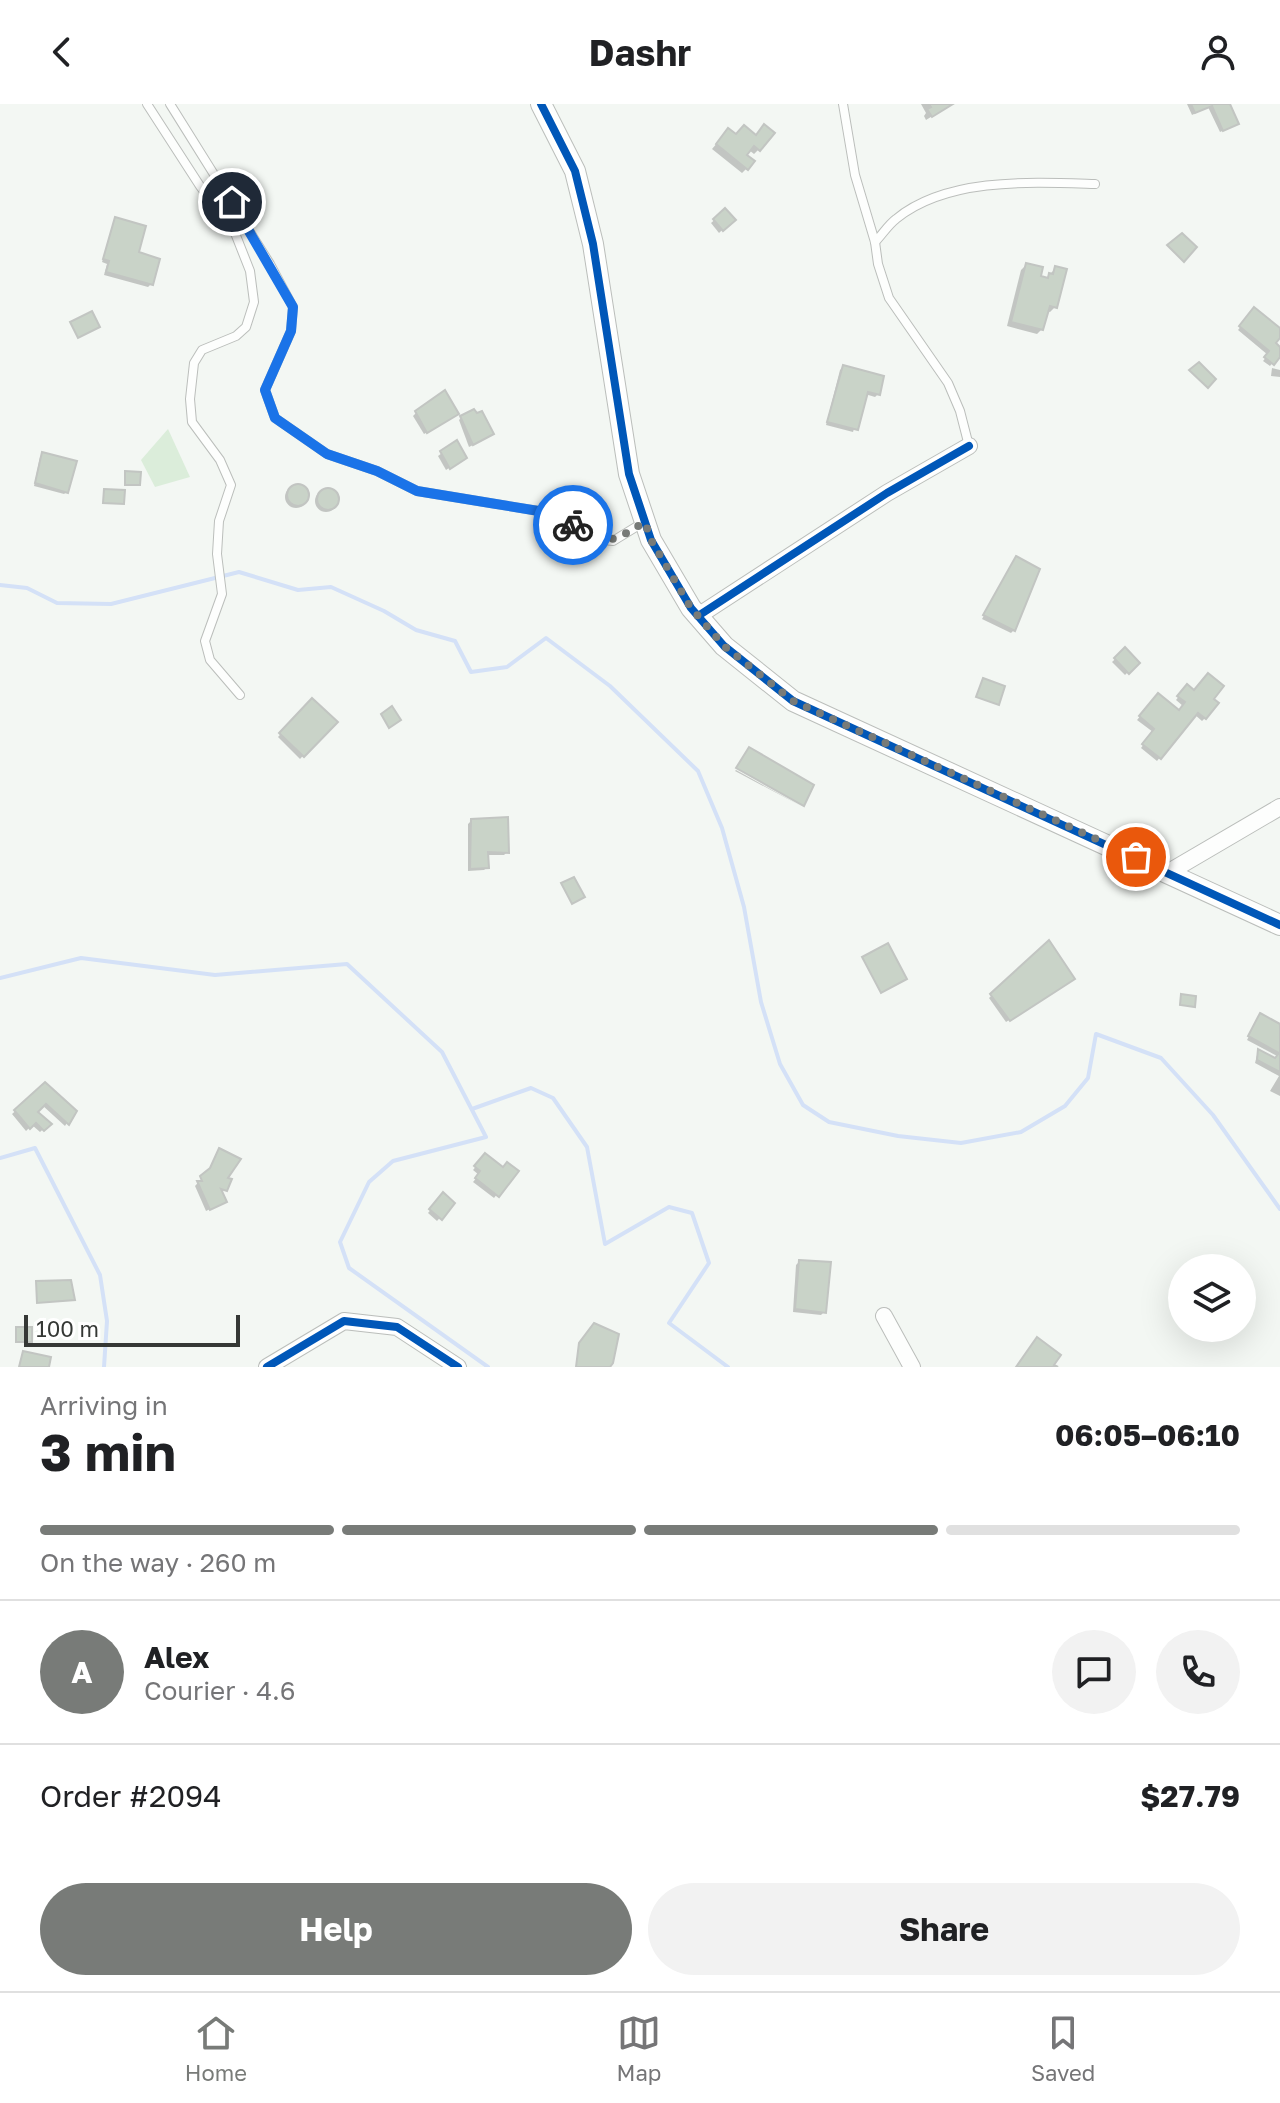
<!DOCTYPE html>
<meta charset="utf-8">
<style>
body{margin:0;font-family:"Golos Text",sans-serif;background:#f2f2f2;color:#202124;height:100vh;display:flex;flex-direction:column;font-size:30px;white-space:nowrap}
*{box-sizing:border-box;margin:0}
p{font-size:26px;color:#757577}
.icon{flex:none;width:44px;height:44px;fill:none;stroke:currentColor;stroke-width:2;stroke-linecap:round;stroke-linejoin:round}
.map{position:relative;height:1263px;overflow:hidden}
.details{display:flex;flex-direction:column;background:#fff;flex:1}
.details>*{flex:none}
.tools{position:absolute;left:1168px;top:1150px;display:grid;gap:16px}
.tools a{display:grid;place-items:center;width:88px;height:88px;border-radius:50%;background:#fff;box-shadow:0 8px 32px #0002;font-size:40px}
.scale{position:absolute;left:24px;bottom:20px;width:216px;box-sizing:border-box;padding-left:8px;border:4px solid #353835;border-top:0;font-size:22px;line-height:28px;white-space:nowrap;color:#353835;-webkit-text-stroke:6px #fff;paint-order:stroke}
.pin{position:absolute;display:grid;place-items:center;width:68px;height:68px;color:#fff;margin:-34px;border:4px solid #fff;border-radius:50%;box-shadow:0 2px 8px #0007}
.courier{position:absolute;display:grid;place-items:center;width:80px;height:80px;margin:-40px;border:6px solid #1a73e8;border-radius:50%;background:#fff;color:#222;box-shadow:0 2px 10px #0007}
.headline em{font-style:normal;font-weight:700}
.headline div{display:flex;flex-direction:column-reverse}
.headline{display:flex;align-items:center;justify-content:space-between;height:136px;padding:0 40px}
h1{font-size:52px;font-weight:700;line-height:60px}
.bar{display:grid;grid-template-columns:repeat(4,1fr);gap:12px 8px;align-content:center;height:96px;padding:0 40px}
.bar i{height:10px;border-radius:6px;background:#e0e0e0}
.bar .current{background:#787b78}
.bar p{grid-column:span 4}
.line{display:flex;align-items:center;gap:20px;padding:0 40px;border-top:2px solid #e0e0e0}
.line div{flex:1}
.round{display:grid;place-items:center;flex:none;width:84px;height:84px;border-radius:42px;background:#f2f2f2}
.button{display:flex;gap:16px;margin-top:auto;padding:16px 40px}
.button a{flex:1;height:92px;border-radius:48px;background:#787b78;color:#fff;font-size:32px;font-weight:700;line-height:92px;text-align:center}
.button a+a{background:#f2f2f2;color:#202124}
header{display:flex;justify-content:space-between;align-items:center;height:104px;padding:0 40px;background:#fff;font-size:36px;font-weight:700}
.menu{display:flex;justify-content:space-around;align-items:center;height:112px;border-top:2px solid #e0e0e0;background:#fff;font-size:22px;color:#757577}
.menu a{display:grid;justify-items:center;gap:4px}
.menu .current{color:#787b78}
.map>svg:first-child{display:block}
.green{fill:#dbedda}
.shadow{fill:#0003}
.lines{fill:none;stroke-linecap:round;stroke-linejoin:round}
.stream{stroke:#d4e1f7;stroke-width:4}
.building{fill:#c9d3c8;stroke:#c2c5c2;stroke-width:2}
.service-casing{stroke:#bbbebb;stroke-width:10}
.minor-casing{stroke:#bbbebb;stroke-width:18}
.tertiary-casing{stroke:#bbbebb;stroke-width:22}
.service{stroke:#fdfefd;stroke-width:8}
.minor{stroke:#fdfefd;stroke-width:16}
.tertiary{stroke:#fdfefd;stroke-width:20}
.cycleway-casing{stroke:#fff;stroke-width:13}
.cycleway{stroke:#0057b8;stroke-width:8}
.done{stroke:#787b78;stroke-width:8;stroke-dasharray:0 14.4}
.route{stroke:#1a73e8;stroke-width:10}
</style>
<header><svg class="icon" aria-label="back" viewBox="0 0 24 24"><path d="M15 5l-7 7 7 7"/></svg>Dashr<svg class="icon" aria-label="person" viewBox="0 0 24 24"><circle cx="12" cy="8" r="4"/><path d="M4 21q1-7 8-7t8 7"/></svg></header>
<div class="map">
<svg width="1280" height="1263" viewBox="0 0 1280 1263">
<rect width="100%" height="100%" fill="#f3f7f3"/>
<polygon class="green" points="168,325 190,373 155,383 141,356"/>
<g class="shadow">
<polygon points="921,0 952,0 926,16 924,12 926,9"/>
<polygon points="1187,0 1227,0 1233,22 1220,28 1208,3 1192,11"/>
<polygon points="724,31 755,33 759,45 754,50 749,46 745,51 747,64 742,69 712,45"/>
<polygon points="725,107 733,116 719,129 711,119"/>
<polygon points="116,115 151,180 148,183 104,171 107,160 102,158"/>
<polygon points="1026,161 1038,173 1045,175 1056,164 1055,203 1050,208 1046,207 1042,225 1037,230 1007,222 1021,166"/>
<polygon points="1254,206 1280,226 1280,231 1273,240 1280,245 1280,250 1270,262 1263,257 1268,251 1238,226"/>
<polygon points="843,263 878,290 875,293 865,290 853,328 826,321 840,266"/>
<polygon points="1272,264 1280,266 1280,273 1271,272"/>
<polygon points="416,309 454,312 424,330 413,312"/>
<polygon points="476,312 489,333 469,343 459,316 462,313"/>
<polygon points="456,339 461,356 446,366 438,352"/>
<polygon points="42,350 67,388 64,390 34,382 40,353"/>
<circle cx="296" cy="393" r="11"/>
<circle cx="326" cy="397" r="11"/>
<polygon points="1014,458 1014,526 1011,529 982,515"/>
<polygon points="1125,546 1137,559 1125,571 1112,558"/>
<polygon points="1184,586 1211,595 1205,614 1202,617 1194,610 1157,657 1141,644 1153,628 1137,616 1158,591 1179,608 1183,602 1176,596"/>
<polygon points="312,597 335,618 300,655 278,633"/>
<polygon points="736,666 801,702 735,667"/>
<polygon points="471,717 507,748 504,751 487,751 487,763 484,766 468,767 468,720"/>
<polygon points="1048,840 1069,877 1006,918 989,894"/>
<polygon points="1258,915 1280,922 1280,992 1270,987 1279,972 1255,959 1258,947 1275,956 1277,952 1247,936"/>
<polygon points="45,981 74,1007 65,1022 42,1001 35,1008 49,1020 40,1028 32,1021 26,1027 12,1010"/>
<polygon points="219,1047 225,1075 229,1076 221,1090 225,1098 206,1107 195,1082 208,1068"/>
<polygon points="485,1052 502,1066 516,1067 494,1094 473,1078 479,1071 473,1066"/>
<polygon points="443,1091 453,1099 437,1117 428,1109"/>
<polygon points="799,1158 824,1208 821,1211 793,1208 796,1161"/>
</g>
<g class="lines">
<g class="stream">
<polyline points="0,481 27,484 57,499 111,500 239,468 298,486 331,483 384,507 416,526 455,537 471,568 507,563 546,534 610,582 698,667 722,724 744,803 761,898 780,960 803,1001 829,1018 898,1032 961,1039 1021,1028 1065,1002 1088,974 1096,930 1161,954 1213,1011 1280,1105"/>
<polyline points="0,874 81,854 215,871 347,860 442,948 486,1033 393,1057 369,1078 340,1138 349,1164 488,1263"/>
<polyline points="472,1005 531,984 553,994 587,1043 605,1140 669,1103 692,1109 709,1159 669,1219 728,1263"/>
<polyline points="0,1054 35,1044 100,1171 107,1217 104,1263"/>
</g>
</g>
<g class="building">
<polygon points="929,0 953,0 932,13 927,5 931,3"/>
<polygon points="1191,0 1230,0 1239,20 1223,27 1212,2 1195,9"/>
<polygon points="764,20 775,29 760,47 754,42 747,51 755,57 748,66 716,40 728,24 736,30 744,21 756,31"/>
<polygon points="725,104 736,116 723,127 713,115"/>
<polygon points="115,113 146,122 139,148 160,155 153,181 106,168 109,157 103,155"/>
<polygon points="1182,129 1197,143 1184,158 1167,141"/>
<polygon points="1026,159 1043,163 1041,172 1048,174 1049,169 1053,170 1055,162 1067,165 1057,204 1050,202 1043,226 1011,218"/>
<polygon points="1254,203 1280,224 1280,234 1276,239 1280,243 1280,253 1274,261 1264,253 1269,247 1239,222"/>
<polygon points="92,207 100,223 78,234 70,218"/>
<polygon points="1199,258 1216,275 1208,284 1189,266"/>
<polygon points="843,261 884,272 880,291 868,288 858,326 827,318"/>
<polygon points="445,286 459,310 427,329 415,307"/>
<polygon points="474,305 477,309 482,307 494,330 473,341 460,312"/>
<polygon points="457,336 467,354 450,365 440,347"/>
<polygon points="42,348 77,357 68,389 35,379"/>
<polygon points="125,367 141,368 140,381 125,381"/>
<circle cx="298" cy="391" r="11"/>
<circle cx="328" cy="395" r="11"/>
<polygon points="104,385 125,386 124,400 103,399"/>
<polygon points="1016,452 1040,465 1015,527 983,511"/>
<polygon points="1125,543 1140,559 1129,570 1114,554"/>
<polygon points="1208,569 1224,582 1214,595 1219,599 1206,615 1198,609 1161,655 1142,640 1154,625 1139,612 1158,589 1179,606 1185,598 1177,592 1187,580 1194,586"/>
<polygon points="983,574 1005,582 999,601 976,593"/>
<polygon points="312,594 338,618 304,653 279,629"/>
<polygon points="392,602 401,616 389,624 381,610"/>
<polygon points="749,643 814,681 804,702 736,664"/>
<polygon points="508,713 509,749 488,748 489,764 470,765 471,715"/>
<polygon points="574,773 585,793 572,800 561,779"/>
<polygon points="1049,836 1075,875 1010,917 990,890"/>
<polygon points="888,839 907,875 881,889 862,853"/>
<polygon points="1181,890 1196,892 1195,903 1180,901"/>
<polygon points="1260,909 1280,920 1280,968 1257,956 1258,945 1275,954 1279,949 1248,932"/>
<polygon points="45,978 77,1007 69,1021 46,1000 38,1008 52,1020 44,1027 36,1019 30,1025 14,1006"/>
<polygon points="219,1044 241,1055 228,1074 232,1075 227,1087 221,1085 227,1098 210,1106 197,1077 202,1077 200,1072 210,1064"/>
<polygon points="485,1049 503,1063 507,1058 519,1067 499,1093 475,1074 480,1067 474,1062"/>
<polygon points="443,1088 455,1099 442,1116 429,1105"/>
<polygon points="799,1156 831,1158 826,1209 795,1205"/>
<polygon points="71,1176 75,1196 37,1199 36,1177"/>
<polygon points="594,1219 619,1230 613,1259 610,1263 576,1263 579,1239"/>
<rect x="16" y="1223" width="16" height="15"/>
<polygon points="1037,1233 1061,1251 1054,1261 1058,1263 1016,1263"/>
<polygon points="23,1247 51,1253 49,1263 19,1263"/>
</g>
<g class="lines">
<g class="service-casing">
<g id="service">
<polyline points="147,0 200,82 235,129 250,167 254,198 246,223 236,232 202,246 194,259 190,295 192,318 220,356 231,381 219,417 217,450 222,490 205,537 210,556 240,591"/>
<polyline points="170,0 270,160 293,203 291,227 265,286 275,314 327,350 377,367 417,387 557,410 584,427 604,436 613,437 644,418"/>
<polyline points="843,0 855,71 875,138 878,160 889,194 948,279 960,307 969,342"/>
<path d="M 875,138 C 882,131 888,121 896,115 C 947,73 1033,78 1095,80"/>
</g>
</g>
<g class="minor-casing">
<g id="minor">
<polyline points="698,512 887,389 969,342"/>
<polyline points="1169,768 1280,703"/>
<polyline points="884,1212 912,1263"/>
<polyline points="267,1263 344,1217 397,1223 458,1263"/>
</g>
</g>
<g class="tertiary-casing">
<polyline id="tertiary" points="541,0 575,67 593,140 629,370 651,436 691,504 724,542 793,597 1280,821"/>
</g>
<use href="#service" class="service"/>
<use href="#minor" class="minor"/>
<use href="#tertiary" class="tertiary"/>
<g class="cycleway-casing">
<g id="cycleway">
<polyline points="541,0 575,67 593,140 629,370 651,436 691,504 724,542 793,597 1280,821"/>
<polyline points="698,512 887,389 969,342"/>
<polyline points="267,1263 344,1217 397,1223 458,1263"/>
</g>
</g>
<use href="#cycleway" class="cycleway"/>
</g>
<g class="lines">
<path class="done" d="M 573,421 C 608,443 612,438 645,418 L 651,436 L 691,504 L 724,542 L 793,597 L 1136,753"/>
<polyline class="route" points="232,98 293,203 291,227 265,286 275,314 327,350 377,367 417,387 557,410 573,421"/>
</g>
</svg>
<div class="tools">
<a><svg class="icon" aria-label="layers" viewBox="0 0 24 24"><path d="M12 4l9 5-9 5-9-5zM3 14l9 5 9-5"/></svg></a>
</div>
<div class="scale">100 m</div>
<div class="pin" style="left:1136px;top:753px;background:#ea580c"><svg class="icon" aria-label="bag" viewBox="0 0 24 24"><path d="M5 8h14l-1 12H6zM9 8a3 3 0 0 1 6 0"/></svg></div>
<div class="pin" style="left:232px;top:98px;background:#1f2937"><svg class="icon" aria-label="home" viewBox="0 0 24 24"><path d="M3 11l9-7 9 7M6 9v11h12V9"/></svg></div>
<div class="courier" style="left:573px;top:421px"><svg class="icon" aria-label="bike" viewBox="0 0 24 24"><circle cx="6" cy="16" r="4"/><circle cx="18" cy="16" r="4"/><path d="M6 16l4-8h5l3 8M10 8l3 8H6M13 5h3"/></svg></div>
</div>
<section class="details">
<div class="headline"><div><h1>3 min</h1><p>Arriving in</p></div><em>06:05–06:10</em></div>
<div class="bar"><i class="current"></i><i class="current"></i><i class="current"></i><i></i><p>On the way · 260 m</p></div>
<div class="line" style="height:144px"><b class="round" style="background:#787b78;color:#fff">A</b><div><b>Alex</b><p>Courier · 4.6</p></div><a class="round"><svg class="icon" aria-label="chat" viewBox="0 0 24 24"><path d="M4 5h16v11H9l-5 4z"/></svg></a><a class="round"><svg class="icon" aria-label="phone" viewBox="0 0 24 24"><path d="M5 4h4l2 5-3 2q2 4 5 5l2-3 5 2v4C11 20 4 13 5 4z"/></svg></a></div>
<div class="line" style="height:104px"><div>Order #2094</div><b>$27.79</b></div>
<div class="button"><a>Help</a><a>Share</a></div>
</section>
<nav class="menu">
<a class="current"><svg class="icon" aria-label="home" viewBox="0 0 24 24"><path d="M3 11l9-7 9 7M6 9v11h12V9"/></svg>Home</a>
<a><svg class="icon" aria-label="map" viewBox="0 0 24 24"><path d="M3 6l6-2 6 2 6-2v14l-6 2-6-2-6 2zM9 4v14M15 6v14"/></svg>Map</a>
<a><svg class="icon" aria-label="saved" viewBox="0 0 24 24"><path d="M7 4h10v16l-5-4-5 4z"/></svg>Saved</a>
</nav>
